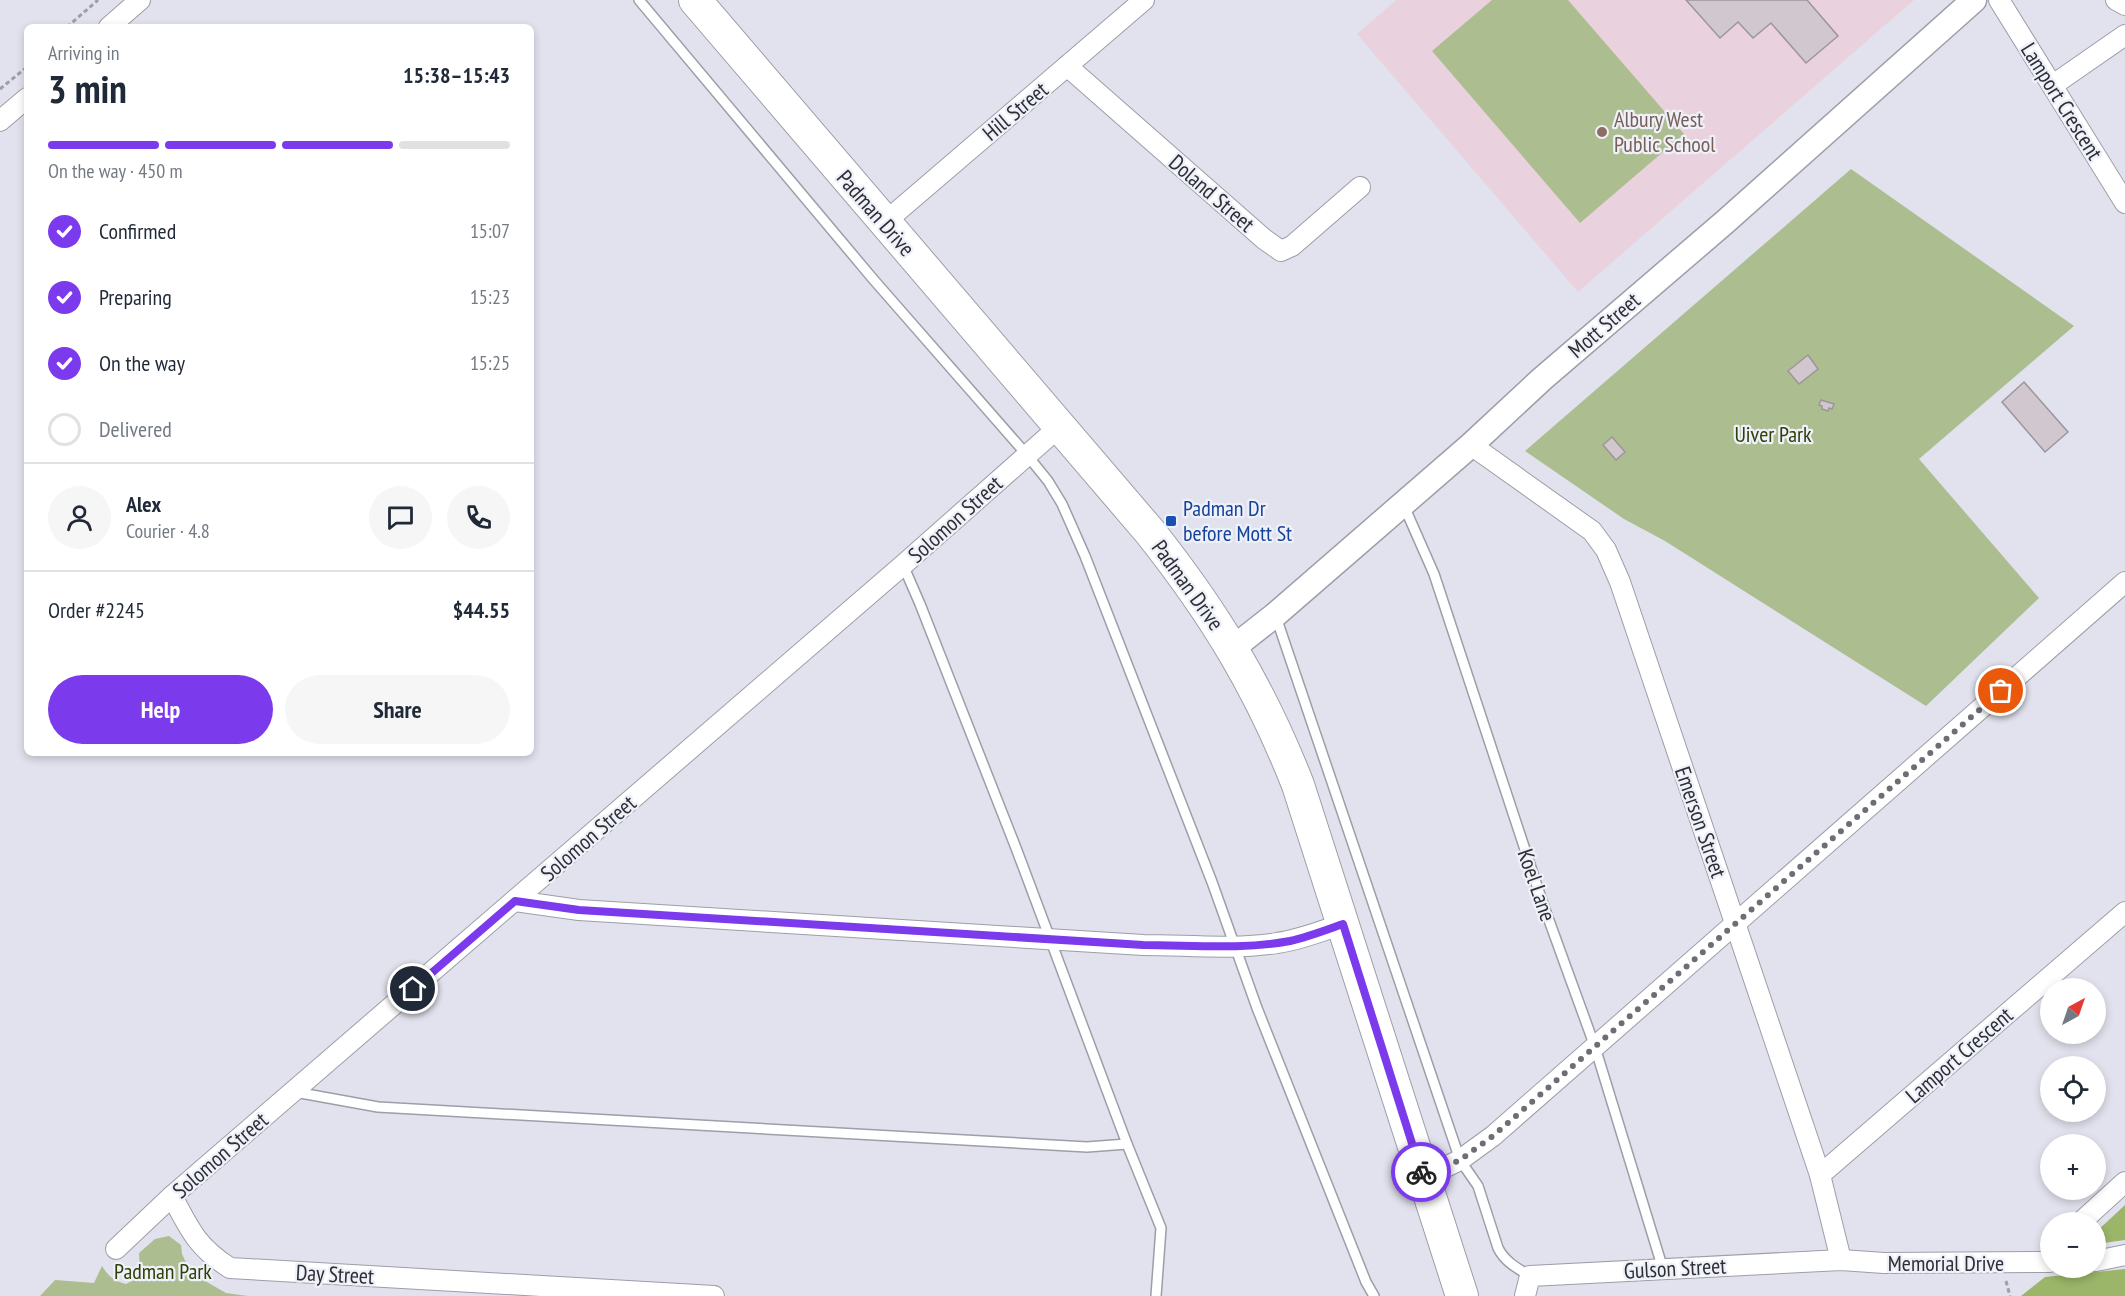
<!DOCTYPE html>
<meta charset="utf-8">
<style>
body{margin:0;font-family:"PT Sans Narrow",sans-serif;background:#f6f6f7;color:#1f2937;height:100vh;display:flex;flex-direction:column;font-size:22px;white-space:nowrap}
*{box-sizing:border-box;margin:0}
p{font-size:20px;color:#747a83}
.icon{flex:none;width:33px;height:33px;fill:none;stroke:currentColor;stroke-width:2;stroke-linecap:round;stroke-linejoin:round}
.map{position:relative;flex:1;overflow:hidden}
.details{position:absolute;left:24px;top:24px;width:510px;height:732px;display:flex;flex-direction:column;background:#fff;border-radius:9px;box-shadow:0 3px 9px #0003}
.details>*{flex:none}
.needle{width:39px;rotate:40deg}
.controls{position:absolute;left:2040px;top:978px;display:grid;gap:12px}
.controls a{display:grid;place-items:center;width:66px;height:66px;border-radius:50%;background:#fff;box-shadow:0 3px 9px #0003;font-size:30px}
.pin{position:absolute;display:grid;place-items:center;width:51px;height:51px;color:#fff;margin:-26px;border:3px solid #fff;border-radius:50%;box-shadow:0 2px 6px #0007}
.courier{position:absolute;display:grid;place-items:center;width:60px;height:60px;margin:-30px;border:4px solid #7c3aed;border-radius:50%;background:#fff;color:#222;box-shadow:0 2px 8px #0007}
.headline em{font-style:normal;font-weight:800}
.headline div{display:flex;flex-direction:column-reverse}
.headline{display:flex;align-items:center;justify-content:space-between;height:102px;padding:0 24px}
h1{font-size:39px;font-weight:800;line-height:45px}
.bar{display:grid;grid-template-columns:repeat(4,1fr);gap:9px 6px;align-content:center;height:72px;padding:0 24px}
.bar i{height:8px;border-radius:4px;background:#e0e1e3}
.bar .current{background:#7c3aed}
.bar p{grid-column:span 4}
.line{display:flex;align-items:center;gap:15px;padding:0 24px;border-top:2px solid #e0e1e3}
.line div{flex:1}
.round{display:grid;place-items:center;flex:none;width:63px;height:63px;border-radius:32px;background:#f6f6f7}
ol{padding:0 24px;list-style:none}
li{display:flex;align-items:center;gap:18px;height:66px}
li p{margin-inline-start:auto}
li .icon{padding:6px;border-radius:50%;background:#7c3aed;color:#fff;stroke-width:4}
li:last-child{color:#747a83}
li i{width:33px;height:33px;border:3px solid #e0e1e3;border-radius:50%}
.primary-button{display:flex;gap:12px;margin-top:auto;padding:12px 24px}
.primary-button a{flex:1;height:69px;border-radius:36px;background:#7c3aed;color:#fff;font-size:24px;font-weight:800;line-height:69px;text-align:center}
.primary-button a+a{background:#f6f6f7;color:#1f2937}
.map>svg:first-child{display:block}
.education{fill:#e9d2dd}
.green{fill:#acbd90}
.forest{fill:#9bb569}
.building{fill:#d1c7ce;stroke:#9e959b;stroke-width:1.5}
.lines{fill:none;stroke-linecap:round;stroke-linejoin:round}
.service-casing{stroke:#9c9ea8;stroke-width:12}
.minor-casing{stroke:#9c9ea8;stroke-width:22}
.tertiary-casing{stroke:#9c9ea8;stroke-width:27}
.primary-casing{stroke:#9c9ea8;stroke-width:34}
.path{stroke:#9d9ea7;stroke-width:3;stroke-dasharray:4.5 3;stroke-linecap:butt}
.service{stroke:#fff;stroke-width:9}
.minor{stroke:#fff;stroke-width:20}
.tertiary{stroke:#fff;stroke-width:24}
.primary{stroke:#fff;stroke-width:32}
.done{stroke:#6d6e74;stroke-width:6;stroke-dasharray:0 10.8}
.route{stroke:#7c3aed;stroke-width:8}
.education-dot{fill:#8d6e63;stroke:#eef0fa;stroke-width:2}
.transit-dot{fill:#1a4fb4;stroke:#eef0fa;stroke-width:2}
.labels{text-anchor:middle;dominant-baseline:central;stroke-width:4.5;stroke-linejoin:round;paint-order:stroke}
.street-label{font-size:22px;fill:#2e2f33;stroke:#eef0fa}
.education-label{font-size:22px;fill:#785e54;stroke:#eef0fa;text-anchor:start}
.park-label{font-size:22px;fill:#303f04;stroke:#eef0fa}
.transit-label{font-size:22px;fill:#164399;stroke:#eef0fa;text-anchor:start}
</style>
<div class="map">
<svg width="2125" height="1296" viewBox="0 0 2125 1296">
<rect width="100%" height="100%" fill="#e1e2ed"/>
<polygon class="education" points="1396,0 1914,0 1578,292 1357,34"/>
<g class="green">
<polygon points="1492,0 1568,0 1684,134 1580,223 1432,51"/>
<polygon points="1851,169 2074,326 1919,459 2039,598 1926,706 1665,541 1624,519 1525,451"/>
<path d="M 169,1236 L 181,1245 L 182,1254 L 191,1273 L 226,1293 L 248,1296 L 40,1296 L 55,1280 L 94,1283 L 102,1266 C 108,1276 114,1281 126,1284 C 139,1278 140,1267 139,1253 L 155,1239 Z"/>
</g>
<g class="forest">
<polygon points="2125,1205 2125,1240 2096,1244 2096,1232"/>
<polygon points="2125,1269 2125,1296 2021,1296 2045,1277"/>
</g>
<g class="building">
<polygon points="1686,0 1807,0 1838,36 1806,63 1771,23 1753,38 1738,22 1720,38"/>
<polygon points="1808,355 1818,369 1799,384 1788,371"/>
<polygon points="2024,382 2068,432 2045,452 2002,402"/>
<polygon points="1821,400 1834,404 1832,409 1829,408 1828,411 1822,409 1822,406 1819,405"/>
<polygon points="1612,437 1625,452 1616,460 1603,445"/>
</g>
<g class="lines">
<g class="service-casing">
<g id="service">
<polyline points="639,0 873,279 1027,455 1048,481 1062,504 1085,556 1212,882 1257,1008 1366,1282 1374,1296"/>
<polyline points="1404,506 1434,574 1542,901 1595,1047 1663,1269"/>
<polyline points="903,565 920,604 1016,848 1127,1144 1161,1228 1156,1296"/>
<path d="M 1276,617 L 1460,1160 L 1478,1186 L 1498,1248 C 1505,1262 1517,1268 1530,1276"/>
<polyline points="295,1092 378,1107 1087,1147 1127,1144"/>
</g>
</g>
<g class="minor-casing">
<g id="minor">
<polyline points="1999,0 2125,203"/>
<polyline points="2116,0 2125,5"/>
<polyline points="109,27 140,0"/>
<polyline points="1067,66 1264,239 1281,251 1292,246 1360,187"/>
<polyline points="2053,85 2125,35"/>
<polyline points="0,121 27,98"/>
<polyline points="885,222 1144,0"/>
<polyline points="1471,445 1592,531 1606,550 1620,582 1820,1175 1841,1260"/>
<path d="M 515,901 L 579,910 L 1143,945 C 1187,945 1233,950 1277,943 C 1300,940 1321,931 1343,924"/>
<polyline points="1820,1175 2125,912"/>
<polyline points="1423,1178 1460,1160 1493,1136 2125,582"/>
<path d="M 172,1196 C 190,1230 197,1247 230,1268 L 714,1296"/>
<polyline points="2081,1222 2125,1182"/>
<polyline points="116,1249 172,1196 903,565 1059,427"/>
<polyline points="2096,1261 2125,1255"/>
<polyline points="1525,1296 1530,1276 1841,1260 1884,1263 2050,1262"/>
</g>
</g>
<g class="tertiary-casing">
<polyline id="tertiary" points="1233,648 1275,615 1471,445 1542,379 1725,222 1974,0"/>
</g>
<g class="primary-casing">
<path id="primary" d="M 695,0 L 1150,532 C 1215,614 1260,688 1298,785 L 1462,1296"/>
</g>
<g class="path">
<polyline points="67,27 98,0"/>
<polyline points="0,89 27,67"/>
<polyline points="2006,1281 2010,1296"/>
</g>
<use href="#service" class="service"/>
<use href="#minor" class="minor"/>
<use href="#tertiary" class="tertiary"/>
<use href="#primary" class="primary"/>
</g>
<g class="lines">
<polyline class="done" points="1421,1172 1423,1178 1460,1160 1493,1136 2001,691"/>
<path class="route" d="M 413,989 L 515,901 L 579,910 L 1143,945 C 1191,945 1242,950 1290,941 C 1308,937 1326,930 1343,924 L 1421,1172"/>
</g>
<circle class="education-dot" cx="1602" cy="132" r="6"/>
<rect class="transit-dot" x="1165" y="515" width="12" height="12" rx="3"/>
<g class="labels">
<g class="street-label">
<text transform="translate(2062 101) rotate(58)">Lamport Crescent</text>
<text transform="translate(1015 111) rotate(-40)">Hill Street</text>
<text transform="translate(1212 193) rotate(41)">Doland Street</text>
<text transform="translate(876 213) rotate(49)">Padman Drive</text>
<text transform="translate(1604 325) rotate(-41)">Mott Street</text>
<text transform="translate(955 519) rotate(-42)">Solomon Street</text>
<text transform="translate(1188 585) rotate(54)">Padman Drive</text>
<text transform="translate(1701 822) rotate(71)">Emerson Street</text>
<text transform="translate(588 838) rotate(-41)">Solomon Street</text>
<text transform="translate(1537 885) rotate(71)">Koel Lane</text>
<text transform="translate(1959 1055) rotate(-41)">Lamport Crescent</text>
<text transform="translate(220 1155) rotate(-41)">Solomon Street</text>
<text x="1946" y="1263">Memorial Drive</text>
<text transform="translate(1675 1268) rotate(-3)">Gulson Street</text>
<text transform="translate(335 1274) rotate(3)">Day Street</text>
</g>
<g class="education-label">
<text x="1614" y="119">Albury West<tspan x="1614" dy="25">Public School</tspan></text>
</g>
<g class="park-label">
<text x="1773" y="434">Uiver Park</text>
<text x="163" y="1271">Padman Park</text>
</g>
<g class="transit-label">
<text x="1183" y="508">Padman Dr<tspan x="1183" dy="25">before Mott St</tspan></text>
</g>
</g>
</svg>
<div class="controls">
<a><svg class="needle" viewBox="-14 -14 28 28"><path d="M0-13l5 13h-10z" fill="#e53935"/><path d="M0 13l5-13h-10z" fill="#747a83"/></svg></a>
<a><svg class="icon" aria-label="locate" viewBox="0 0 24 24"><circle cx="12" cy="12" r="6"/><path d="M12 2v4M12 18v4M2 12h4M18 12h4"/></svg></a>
<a>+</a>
<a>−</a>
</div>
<div class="pin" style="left:2001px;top:691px;background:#ea580c"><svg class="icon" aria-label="bag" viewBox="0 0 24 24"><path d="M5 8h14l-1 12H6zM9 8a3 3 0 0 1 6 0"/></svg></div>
<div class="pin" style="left:413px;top:989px;background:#1f2937"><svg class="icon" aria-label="home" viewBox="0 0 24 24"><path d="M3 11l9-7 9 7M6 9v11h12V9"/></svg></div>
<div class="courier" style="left:1421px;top:1172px"><svg class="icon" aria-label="bike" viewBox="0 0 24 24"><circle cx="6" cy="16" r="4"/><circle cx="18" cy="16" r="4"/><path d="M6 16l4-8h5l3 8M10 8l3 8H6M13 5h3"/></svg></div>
<section class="details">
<div class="headline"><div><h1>3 min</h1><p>Arriving in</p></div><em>15:38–15:43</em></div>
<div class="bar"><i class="current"></i><i class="current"></i><i class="current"></i><i></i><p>On the way · 450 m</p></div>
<ol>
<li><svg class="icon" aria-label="check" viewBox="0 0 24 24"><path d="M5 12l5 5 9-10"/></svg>Confirmed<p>15:07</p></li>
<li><svg class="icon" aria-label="check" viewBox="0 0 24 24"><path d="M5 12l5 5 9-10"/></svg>Preparing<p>15:23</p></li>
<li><svg class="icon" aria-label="check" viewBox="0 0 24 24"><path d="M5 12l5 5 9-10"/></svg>On the way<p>15:25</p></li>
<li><i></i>Delivered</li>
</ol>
<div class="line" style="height:108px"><a class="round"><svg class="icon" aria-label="person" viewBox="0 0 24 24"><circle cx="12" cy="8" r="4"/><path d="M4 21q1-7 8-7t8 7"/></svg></a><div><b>Alex</b><p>Courier · 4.8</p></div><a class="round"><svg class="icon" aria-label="chat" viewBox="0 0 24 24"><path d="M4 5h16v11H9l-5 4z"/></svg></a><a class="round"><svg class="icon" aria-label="phone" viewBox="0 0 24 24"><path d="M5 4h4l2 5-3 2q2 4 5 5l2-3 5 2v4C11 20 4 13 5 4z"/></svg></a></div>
<div class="line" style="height:78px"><div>Order #2245</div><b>$44.55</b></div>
<div class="primary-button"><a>Help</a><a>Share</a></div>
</section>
</div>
